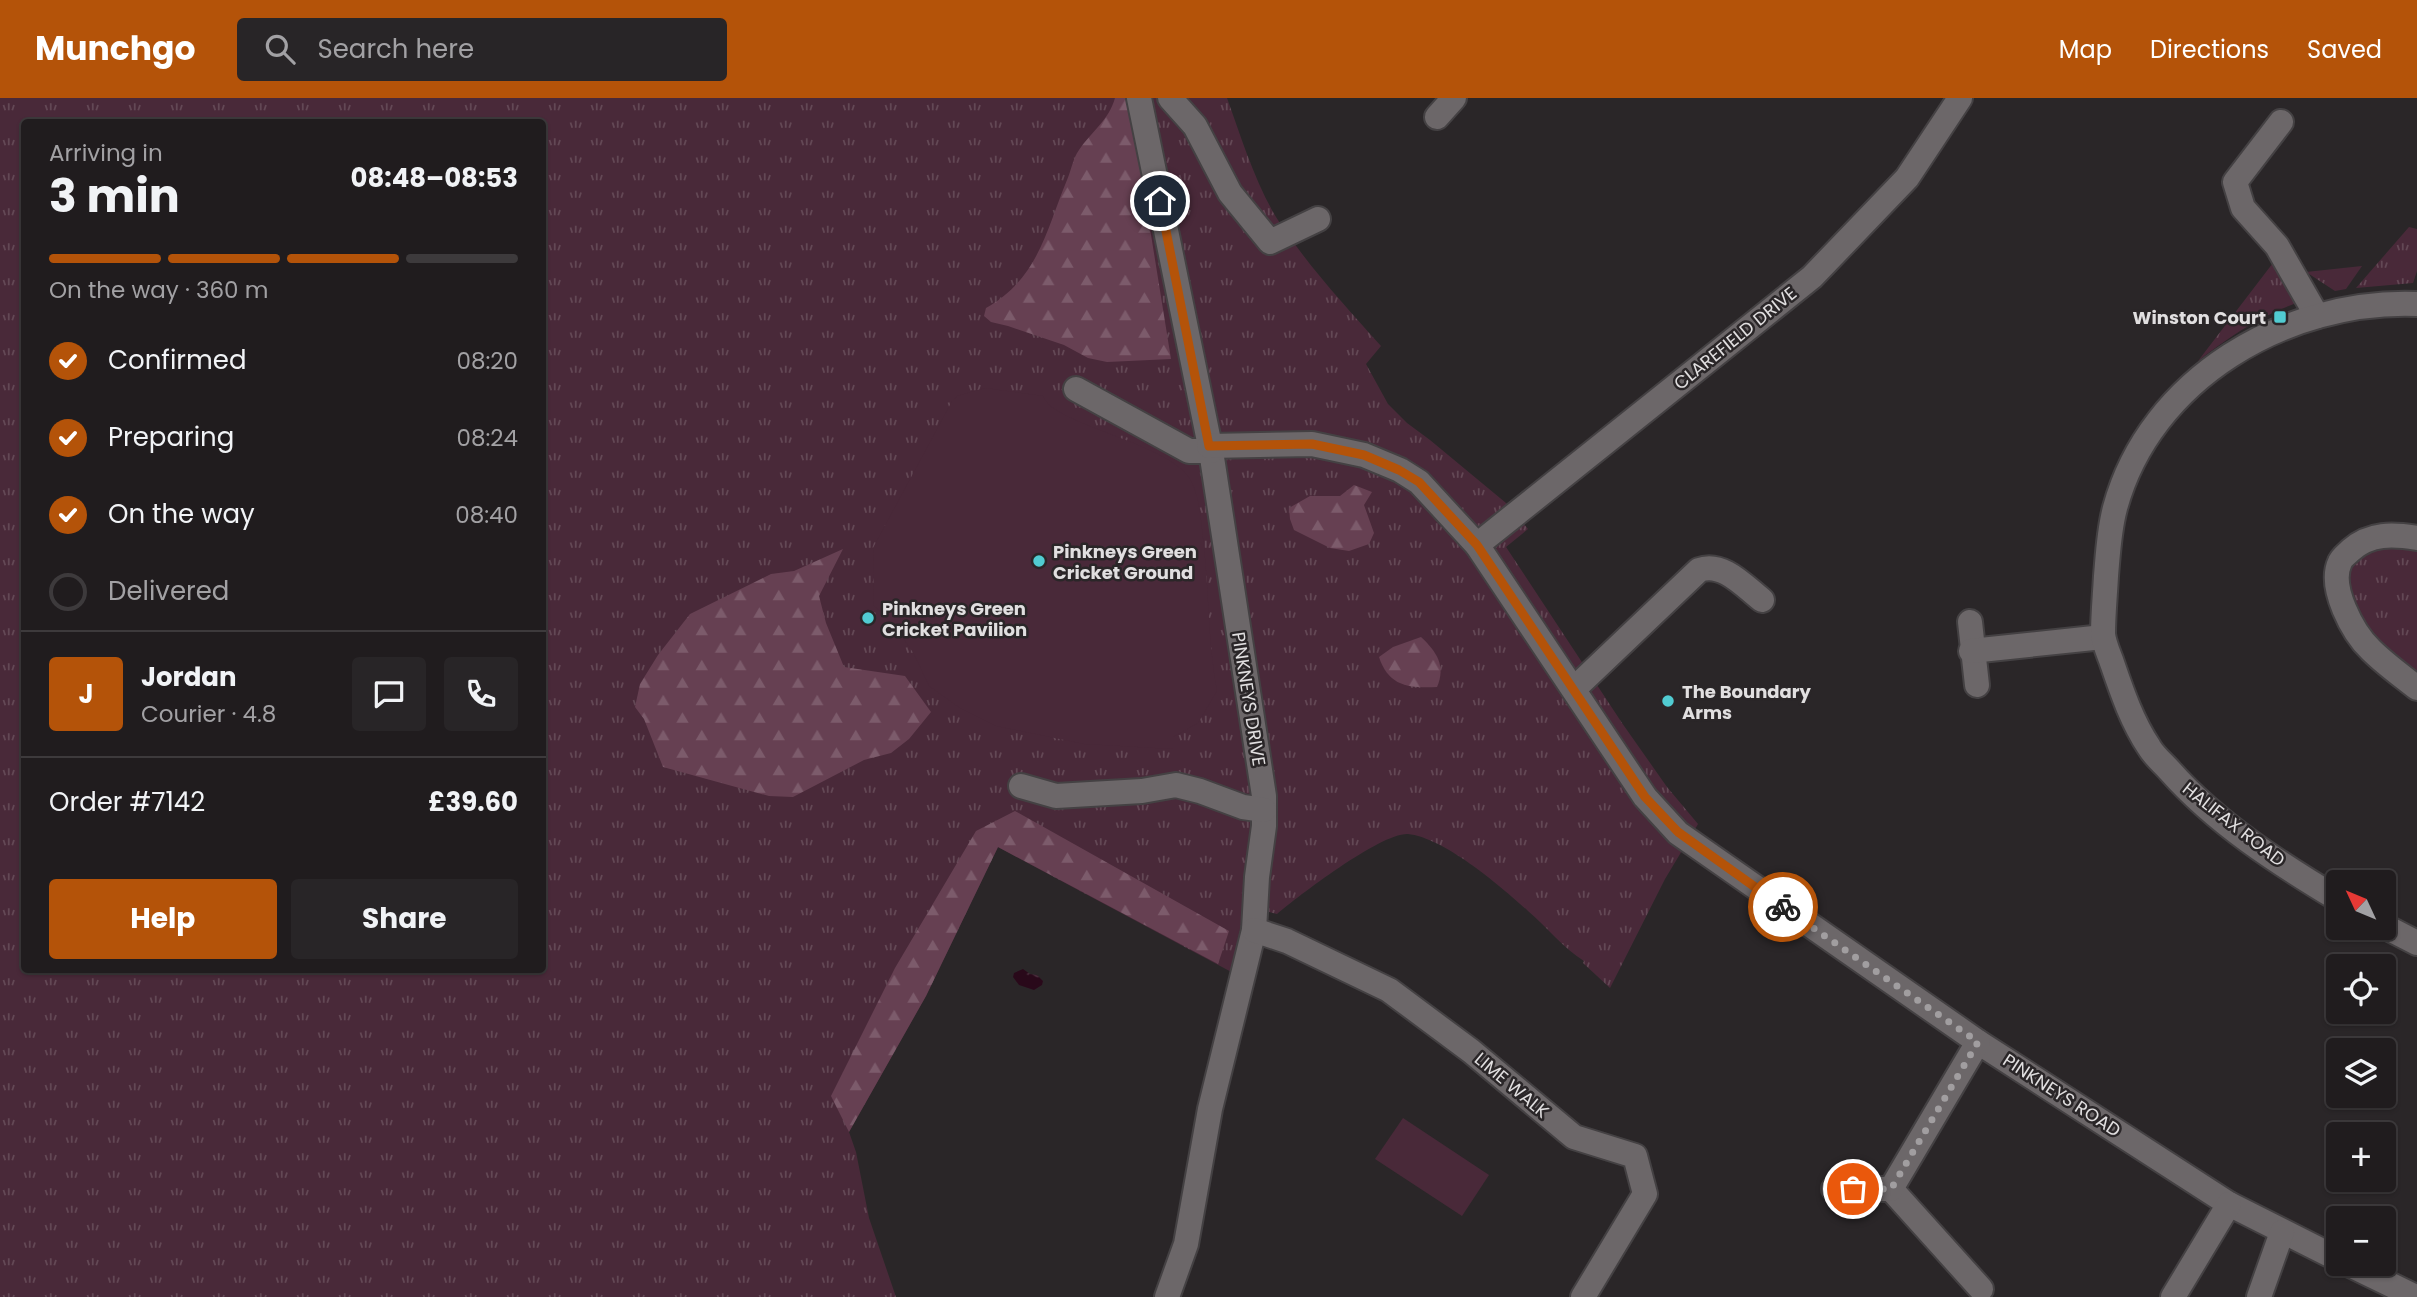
<!DOCTYPE html>
<meta charset="utf-8">
<style>
body{margin:0;font-family:Poppins,sans-serif;background:#282527;color:#f1f3f6;height:100vh;display:flex;flex-direction:column;font-size:26px;white-space:nowrap}
*{box-sizing:border-box;margin:0}
p{font-size:23px;color:#a2a1a4}
.icon{flex:none;width:38px;height:38px;fill:none;stroke:currentColor;stroke-width:2;stroke-linecap:round;stroke-linejoin:round}
.map{position:relative;flex:1;overflow:hidden}
.panel{position:absolute;left:21px;top:21px;width:525px;height:854px;display:flex;flex-direction:column;background:#201c1e;border-radius:7px;box-shadow:0 2px 5px #0004,0 0 0 2px #3d3a3c}
.panel>*{flex:none}
.needle{width:46px;rotate:314deg}
.controls{position:absolute;left:2326px;top:772px;display:grid;gap:14px}
.controls a{display:grid;place-items:center;width:70px;height:70px;border-radius:7px;background:#201c1e;box-shadow:0 2px 5px #0004,0 0 0 2px #3d3a3c;font-size:35px}
.pin{position:absolute;display:grid;place-items:center;width:60px;height:60px;color:#fff;margin:-30px;border:4px solid #fff;border-radius:50%;box-shadow:0 2px 7px #0007}
.courier{position:absolute;display:grid;place-items:center;width:70px;height:70px;margin:-35px;border:5px solid #b45309;border-radius:50%;background:#fff;color:#222;box-shadow:0 2px 9px #0007}
.overview em{font-style:normal;font-weight:700}
.overview div{display:flex;flex-direction:column-reverse}
.overview{display:flex;align-items:center;justify-content:space-between;height:119px;padding:0 28px}
h1{font-size:46px;font-weight:700;line-height:52px}
.bar{display:grid;grid-template-columns:repeat(4,1fr);gap:10px 7px;align-content:center;height:84px;padding:0 28px}
.bar i{height:9px;border-radius:5px;background:#3d3a3c}
.bar .on{background:#b45309}
.bar p{grid-column:span 4}
.line{display:flex;align-items:center;gap:18px;padding:0 28px;border-top:2px solid #3d3a3c}
.line div{flex:1}
.round{display:grid;place-items:center;flex:none;width:74px;height:74px;border-radius:7px;background:#282527}
ol{padding:0 28px;list-style:none}
li{display:flex;align-items:center;gap:21px;height:77px}
li p{margin-inline-start:auto}
li .icon{padding:7px;border-radius:50%;background:#b45309;color:#fff;stroke-width:4}
li:last-child{color:#a2a1a4}
li i{width:38px;height:38px;border:4px solid #3d3a3c;border-radius:50%}
.action{display:flex;gap:14px;margin-top:auto;padding:14px 28px}
.action a{flex:1;height:80px;border-radius:7px;background:#b45309;color:#fff;font-size:28px;font-weight:700;line-height:80px;text-align:center}
.action a+a{background:#282527;color:#f1f3f6}
header{display:flex;align-items:center;gap:42px;box-sizing:border-box;height:98px;padding:0 35px;background:#b45309;color:#fff}
header strong{font-size:33px}
nav{display:flex;gap:38px;margin-inline-start:auto;font-size:24px}
.search{width:490px;height:63px;background:#282527;display:flex;align-items:center;gap:18px;box-sizing:border-box;padding:0 24px;border-radius:7px;color:#a2a1a4;font-size:26px}
.map>svg:first-child{display:block}
.grass{fill:url(#grass-tufts);fill-rule:evenodd}
.forest{fill:url(#forest-firs)}
.pitch{fill:#492939}
.water{fill:url(#water-ripples)}
.lines{fill:none;stroke-linecap:round;stroke-linejoin:round}
.minor-casing{stroke:#444143;stroke-width:28}
.minor{stroke:#6c6769;stroke-width:24}
.done{stroke:#a19ea0;stroke-width:7;stroke-dasharray:0 12.6}
.route{stroke:#b45309;stroke-width:9}
.poi-dot{fill:#51ccd2;stroke:#2a2628;stroke-width:2.5}
.labels{text-anchor:middle;dominant-baseline:central;stroke-width:5;stroke-linejoin:round;paint-order:stroke}
.poi-label{font-size:18px;font-weight:bold;fill:#e1dfe0;stroke:#2a2628;text-anchor:start}
.street-label{font-size:18px;fill:#e1dfe0;stroke:#2a2628}
</style>
<header>
<strong>Munchgo</strong>
<div class="search"><svg class="icon" aria-label="search" viewBox="0 0 24 24"><circle cx="10" cy="10" r="6"/><path d="M15 15l6 6"/></svg>Search here</div>
<nav><a>Map</a><a>Directions</a><a>Saved</a></nav>
</header>
<div class="map">
<svg width="2417" height="1199" viewBox="0 0 2417 1199">
<defs>
<pattern id="grass-tufts" width="24" height="20" patternUnits="userSpaceOnUse" patternTransform="scale(1.75)"><rect width="24" height="20" fill="#492939"/><path d="M3 7l-1-3M5 7V3M7 7l1-3M15 17l-1-3M17 17v-4M19 17l1-3" fill="none" stroke="#634855"/></pattern>
<pattern id="forest-firs" width="22" height="20" patternUnits="userSpaceOnUse" patternTransform="scale(1.75)"><rect width="22" height="20" fill="#664052"/><path d="M5 1l3.5 6h-7zM16 11l3.5 6h-7z" fill="#7c5b6b"/></pattern>
<pattern id="water-ripples" width="26" height="14" patternUnits="userSpaceOnUse" patternTransform="scale(1.75)"><rect width="26" height="14" fill="#29091a"/><path d="M2 4q2-2 4 0t4 0M15 11q2-2 4 0t4 0" fill="none" stroke="#482c3b"/></pattern>
</defs>
<rect width="100%" height="100%" fill="#2a2628"/>
<g class="grass">
<path d="M 0,0 L 1227,0 C 1241,39 1258,94 1282,128 C 1311,171 1346,209 1381,248 L 1366,266 L 1388,306 L 1407,325 L 1430,342 L 1506,405 L 1528,431 L 1506,449 L 1622,625 L 1667,689 L 1698,726 L 1665,781 L 1610,890 L 1583,865 L 1584,863 C 1563,850 1547,829 1528,813 C 1502,789 1443,739 1408,736 C 1382,734 1298,798 1277,816 L 1258,811 L 1237,877 L 998,749 L 926,898 L 849,1034 L 856,1054 L 869,1120 L 896,1199 L 0,1199 ZM 24,24 L 542,24 L 542,872 L 24,872 Z"/>
<polygon points="2409,129 2417,131 2417,173 2413,185 2356,190"/>
<path d="M 2276,161 L 2299,204 C 2260,218 2230,238 2198,263 Z"/>
<polygon points="2362,168 2346,191 2335,193 2306,174"/>
<polygon points="2417,446 2417,579 2379,549 2351,504 2348,467 2378,448"/>
</g>
<g class="forest">
<path d="M 1115,0 L 1129,0 L 1171,261 L 1107,264 L 1088,260 L 1064,247 L 1008,228 L 991,224 L 984,218 L 986,210 C 1038,181 1046,133 1067,82 C 1071,73 1073,60 1079,52 C 1091,34 1109,22 1115,0 Z"/>
<polygon points="1354,387 1372,394 1364,407 1374,435 1369,446 1349,453 1330,450 1294,432 1290,421 1289,410 1310,398 1340,398"/>
<polygon points="843,451 819,498 826,525 844,569 905,578 931,614 909,641 891,655 864,662 793,699 769,698 663,669 644,621 635,609 640,586 658,557 690,516 771,476 794,473"/>
<path d="M 1421,539 C 1437,554 1446,568 1437,589 C 1409,590 1389,589 1379,559 L 1393,549 Z"/>
<polygon points="1015,713 1229,833 1218,866 998,749 926,898 849,1034 831,998 895,870 976,733"/>
</g>
<g class="pitch">
<path d="M 985,290 L 1043,298 C 1051,326 1169,345 1190,381 C 1201,401 1201,427 1204,449 C 1209,497 1208,546 1217,593 L 1198,625 L 1173,639 L 1173,651 L 1084,646 L 996,628 L 960,610 L 929,588 L 914,556 L 895,528 L 874,508 L 873,450 L 951,305 L 957,298 Z"/>
<polygon points="1403,1020 1489,1077 1462,1118 1375,1061"/>
</g>
<polygon class="water" points="1023,871 1030,876 1037,877 1043,883 1042,887 1034,892 1019,887 1013,879 1014,875"/>
<g class="lines">
<g class="minor-casing">
<g id="minor">
<polyline points="1139,0 1211,353 1264,698 1264,728 1257,779 1254,832 1210,1011 1186,1146 1167,1199"/>
<polyline points="1170,0 1195,28 1230,95 1270,144 1318,121"/>
<polyline points="1437,19 1454,0"/>
<polyline points="2281,24 2235,84 2243,110 2277,148 2317,218"/>
<polyline points="1076,291 1189,353 1211,353"/>
<polyline points="1209,348 1312,346 1364,357 1400,372 1419,384 1477,447 1645,699 1678,735 1978,944 2229,1106 2338,1161"/>
<path d="M 2417,440 C 2393,436 2370,435 2351,452 C 2348,455 2341,460 2340,464 C 2328,489 2353,535 2371,552 C 2385,566 2402,578 2417,590"/>
<polyline points="1477,447 1812,179 1907,80 1960,0"/>
<polyline points="1970,524 1977,587"/>
<polyline points="1971,553 2103,539"/>
<path d="M 1574,591 L 1699,472 C 1723,463 1745,489 1762,502"/>
<polyline points="1021,688 1056,698 1142,693 1176,687 1200,693 1243,709 1264,712"/>
<path d="M 2338,801 C 2278,765 2216,725 2170,673 C 2163,665 2154,658 2149,649 C 2131,622 2121,591 2111,562 C 2108,554 2104,545 2103,536 C 2103,517 2105,497 2106,478 C 2108,455 2109,432 2115,410 C 2150,280 2287,201 2417,206"/>
<polyline points="2384,828 2417,845"/>
<polyline points="1254,832 1287,843 1389,892 1471,953 1574,1039 1635,1058 1645,1096 1583,1199"/>
<polyline points="1834,1091 1891,1091 1981,1191"/>
<polyline points="1891,1091 1978,944"/>
<polyline points="2348,1166 2416,1199"/>
<polyline points="2173,1199 2229,1106"/>
<polyline points="2259,1199 2282,1134"/>
</g>
</g>
<use href="#minor" class="minor"/>
</g>
<g class="lines">
<polyline class="done" points="1783,809 1978,944 1891,1091 1853,1091"/>
<polyline class="route" points="1160,103 1209,348 1312,346 1364,357 1399,372 1419,384 1477,447 1645,699 1678,734 1783,809"/>
</g>
<g class="poi-dot">
<rect x="2273" y="212" width="14" height="14" rx="3.5"/>
<circle cx="1039" cy="463" r="7"/>
<circle cx="868" cy="520" r="7"/>
<circle cx="1668" cy="603" r="7"/>
</g>
<g class="labels">
<g class="poi-label">
<text x="2266" y="219" text-anchor="end">Winston Court</text>
<text x="1053" y="453">Pinkneys Green<tspan x="1053" dy="21">Cricket Ground</tspan></text>
<text x="882" y="510">Pinkneys Green<tspan x="882" dy="21">Cricket Pavilion</tspan></text>
<text x="1682" y="593">The Boundary<tspan x="1682" dy="21">Arms</tspan></text>
</g>
<g class="street-label">
<text transform="translate(1735 240) rotate(-39)">CLAREFIELD DRIVE</text>
<text transform="translate(1249 601) rotate(81)">PINKNEYS DRIVE</text>
<text transform="translate(2234 726) rotate(38)">HALIFAX ROAD</text>
<text transform="translate(1512 987) rotate(40)">LIME WALK</text>
<text transform="translate(2062 997) rotate(33)">PINKNEYS ROAD</text>
</g>
</g>
</svg>
<div class="controls">
<a><svg class="needle" viewBox="-14 -14 28 28"><path d="M0-13l5 13h-10z" fill="#e53935"/><path d="M0 13l5-13h-10z" fill="#a2a1a4"/></svg></a>
<a><svg class="icon" aria-label="locate" viewBox="0 0 24 24"><circle cx="12" cy="12" r="6"/><path d="M12 2v4M12 18v4M2 12h4M18 12h4"/></svg></a>
<a><svg class="icon" aria-label="layers" viewBox="0 0 24 24"><path d="M12 4l9 5-9 5-9-5zM3 14l9 5 9-5"/></svg></a>
<a>+</a>
<a>−</a>
</div>
<div class="pin" style="left:1853px;top:1091px;background:#ea580c"><svg class="icon" aria-label="bag" viewBox="0 0 24 24"><path d="M5 8h14l-1 12H6zM9 8a3 3 0 0 1 6 0"/></svg></div>
<div class="pin" style="left:1160px;top:103px;background:#1f2937"><svg class="icon" aria-label="home" viewBox="0 0 24 24"><path d="M3 11l9-7 9 7M6 9v11h12V9"/></svg></div>
<div class="courier" style="left:1783px;top:809px"><svg class="icon" aria-label="bike" viewBox="0 0 24 24"><circle cx="6" cy="16" r="4"/><circle cx="18" cy="16" r="4"/><path d="M6 16l4-8h5l3 8M10 8l3 8H6M13 5h3"/></svg></div>
<section class="panel">
<div class="overview"><div><h1>3 min</h1><p>Arriving in</p></div><em>08:48–08:53</em></div>
<div class="bar"><i class="on"></i><i class="on"></i><i class="on"></i><i></i><p>On the way · 360 m</p></div>
<ol>
<li><svg class="icon" aria-label="check" viewBox="0 0 24 24"><path d="M5 12l5 5 9-10"/></svg>Confirmed<p>08:20</p></li>
<li><svg class="icon" aria-label="check" viewBox="0 0 24 24"><path d="M5 12l5 5 9-10"/></svg>Preparing<p>08:24</p></li>
<li><svg class="icon" aria-label="check" viewBox="0 0 24 24"><path d="M5 12l5 5 9-10"/></svg>On the way<p>08:40</p></li>
<li><i></i>Delivered</li>
</ol>
<div class="line" style="height:126px"><b class="round" style="background:#b45309;color:#fff">J</b><div><b>Jordan</b><p>Courier · 4.8</p></div><a class="round"><svg class="icon" aria-label="chat" viewBox="0 0 24 24"><path d="M4 5h16v11H9l-5 4z"/></svg></a><a class="round"><svg class="icon" aria-label="phone" viewBox="0 0 24 24"><path d="M5 4h4l2 5-3 2q2 4 5 5l2-3 5 2v4C11 20 4 13 5 4z"/></svg></a></div>
<div class="line" style="height:91px"><div>Order #7142</div><b>£39.60</b></div>
<div class="action"><a>Help</a><a>Share</a></div>
</section>
</div>
